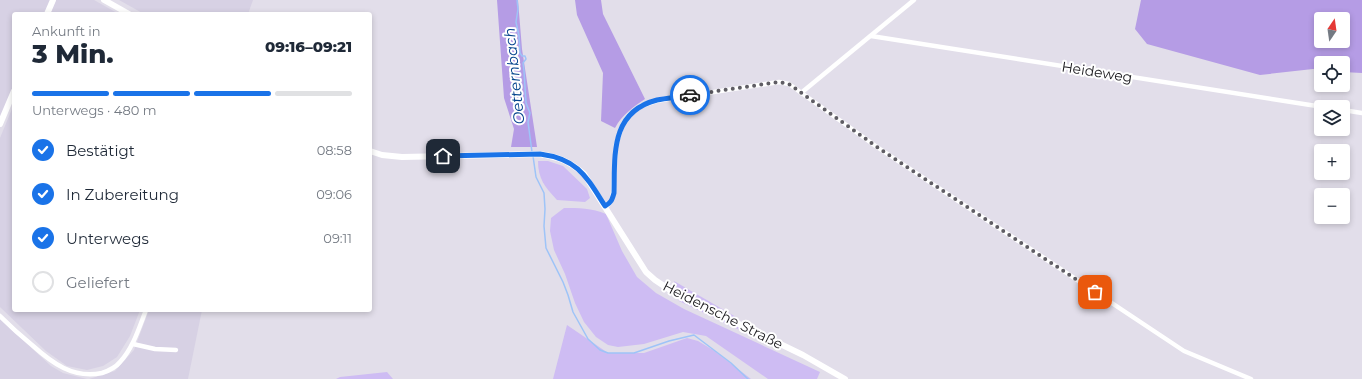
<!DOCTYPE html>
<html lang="de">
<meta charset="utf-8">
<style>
body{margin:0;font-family:Montserrat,sans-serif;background:#f2f2f3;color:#1f2937;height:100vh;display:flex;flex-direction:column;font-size:15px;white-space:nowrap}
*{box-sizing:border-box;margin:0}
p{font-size:13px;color:#747a83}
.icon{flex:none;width:22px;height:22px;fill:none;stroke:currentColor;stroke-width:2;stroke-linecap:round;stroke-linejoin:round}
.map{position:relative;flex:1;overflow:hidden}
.sheet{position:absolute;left:12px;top:12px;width:360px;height:300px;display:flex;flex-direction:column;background:#fff;border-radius:4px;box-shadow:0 2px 6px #0003}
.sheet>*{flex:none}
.needle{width:26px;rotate:13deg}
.controls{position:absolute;left:1314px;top:12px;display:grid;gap:8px}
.controls a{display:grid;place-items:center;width:36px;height:36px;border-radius:4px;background:#fff;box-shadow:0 2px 6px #0003;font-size:20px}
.pin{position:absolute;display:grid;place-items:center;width:34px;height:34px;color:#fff;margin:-17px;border-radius:8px;box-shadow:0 2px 6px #0006}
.courier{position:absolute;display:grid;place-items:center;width:40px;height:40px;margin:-20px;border:3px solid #1a73e8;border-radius:50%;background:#fff;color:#222;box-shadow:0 1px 5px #0007}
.head em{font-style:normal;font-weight:800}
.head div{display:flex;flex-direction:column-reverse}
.head{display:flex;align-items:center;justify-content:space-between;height:68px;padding:0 20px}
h1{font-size:26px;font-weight:800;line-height:30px}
.bar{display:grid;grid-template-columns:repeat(4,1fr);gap:6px 4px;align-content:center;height:48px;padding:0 20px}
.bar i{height:5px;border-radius:3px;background:#e0e1e3}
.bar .current{background:#1a73e8}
.bar p{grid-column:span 4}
ol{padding:0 20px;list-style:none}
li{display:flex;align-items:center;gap:12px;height:44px}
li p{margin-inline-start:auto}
li .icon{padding:4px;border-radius:50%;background:#1a73e8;color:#fff;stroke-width:4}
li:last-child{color:#747a83}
li i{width:22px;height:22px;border:2px solid #e0e1e3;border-radius:50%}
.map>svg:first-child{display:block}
.built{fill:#d7d1e4}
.green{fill:#cebcf3}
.forest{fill:#b59ce5;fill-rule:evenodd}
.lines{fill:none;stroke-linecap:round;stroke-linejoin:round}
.stream{stroke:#9ec4f8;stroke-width:1.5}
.street{stroke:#fff;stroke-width:4.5}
.secondary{stroke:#fff;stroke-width:6}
.done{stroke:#5f5d64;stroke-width:4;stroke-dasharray:0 7.2}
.route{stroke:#1a73e8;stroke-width:5}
.labels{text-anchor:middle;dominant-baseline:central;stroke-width:4;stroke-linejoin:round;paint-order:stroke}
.street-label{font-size:14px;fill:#19181c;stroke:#fff}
.water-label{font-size:15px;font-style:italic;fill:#03438d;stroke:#fff}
</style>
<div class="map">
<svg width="1362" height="379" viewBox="0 0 1362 379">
<rect width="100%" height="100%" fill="#e2deea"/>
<g class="built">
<polygon points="0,0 52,0 46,14 14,14 14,89 0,121"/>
<polygon points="56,0 94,0 119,14 50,14"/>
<polygon points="119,0 253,0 248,14 144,14"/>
<polygon points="14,104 14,310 140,310 130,336 117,357 103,366 87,370 67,366 46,351 0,307 0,138"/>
<polygon points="149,310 202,310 188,379 89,379 115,371 134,350"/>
<polygon points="0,319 51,366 63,373 87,379 0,379"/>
</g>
<g class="green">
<path d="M 538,161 L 548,161 L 563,166 L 587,189 L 590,198 L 585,202 L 557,200 C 545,187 538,179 538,161 Z"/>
<path d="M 564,208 C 578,208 592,208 606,214 L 622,251 L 637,277 L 656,293 L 684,309 L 820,372 L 817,379 L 768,379 L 706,336 L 683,332 L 644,344 L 618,347 L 608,345 L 596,337 L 584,322 L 575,303 L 565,274 L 554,250 L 550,231 L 551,218 Z"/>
<polygon points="674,281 736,317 748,334 679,301"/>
<polygon points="567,325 608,353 644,353 687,338 698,341 713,350 751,379 553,379"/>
<polygon points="387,372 393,379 336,379 340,377"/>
</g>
<g class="forest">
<polygon points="497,0 518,0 522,49 537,147 511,147 514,129 504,98"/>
<path d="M 575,0 L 601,0 L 603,14 L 645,99 C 633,107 622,115 615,128 L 601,121 L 603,73 L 577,15 Z"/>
<path d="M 1141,0 L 1362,0 L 1362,73 L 1343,72 L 1343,63 L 1321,63 L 1321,70 L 1313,69 L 1260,75 L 1147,44 L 1135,29 ZM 1321,19 L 1343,19 L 1343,41 L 1321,41 Z"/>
</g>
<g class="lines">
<g class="stream">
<polyline points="517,0 518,9 516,22 519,36 520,53 522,56 525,56 526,59 523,63 524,71 526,103 530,113 528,122 532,152"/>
<polyline points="533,156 536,177 544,193 545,209 544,226 546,248 563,282 568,295 573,312 588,339 600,350 608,353 634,353 669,341 694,335 731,363 748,379"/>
</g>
<g class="street">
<polyline points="871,36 1323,107"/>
<polyline points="801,93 914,0"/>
<polyline points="1343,110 1362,113"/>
<path d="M 605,207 C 611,203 612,200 613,193 L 616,145 L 622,126 L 629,115 L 641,106 L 656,101 L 779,82 L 789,84 L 877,147 L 1184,351 L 1251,379"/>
<path d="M 0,316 C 10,326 21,336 32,345 C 52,363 73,379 102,373 C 108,371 116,367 120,362 C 133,348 139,328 146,310"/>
<polyline points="133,344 155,349 176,350"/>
</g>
<g class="secondary">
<polyline points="104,0 129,14"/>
<polyline points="47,14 53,0"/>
<polyline points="0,124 14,91"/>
<path d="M 370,151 L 382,155 L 402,157 L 539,154 C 559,157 569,161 584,174 L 646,272 L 655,280 L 673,292 L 803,355 L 845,379"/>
</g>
</g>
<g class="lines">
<polyline class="done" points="690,95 779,82 789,84 877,147 1095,292"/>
<path class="route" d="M 443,156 L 540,154 C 578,159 586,176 605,206 C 611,203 612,200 614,193 C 615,155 610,112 657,100 C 668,98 679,97 690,95"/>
</g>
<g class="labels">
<g class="street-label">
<text transform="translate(1097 72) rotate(9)">Heideweg</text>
<text transform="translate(723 315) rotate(27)">Heidensche Straße</text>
</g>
<g class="water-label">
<text transform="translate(514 76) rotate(-96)">Oetternbach</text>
</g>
</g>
</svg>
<div class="controls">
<a><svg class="needle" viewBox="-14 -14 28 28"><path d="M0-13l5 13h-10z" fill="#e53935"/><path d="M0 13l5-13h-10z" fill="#747a83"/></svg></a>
<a><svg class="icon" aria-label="locate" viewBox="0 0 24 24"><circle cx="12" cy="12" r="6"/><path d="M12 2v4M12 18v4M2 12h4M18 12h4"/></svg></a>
<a><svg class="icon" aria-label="layers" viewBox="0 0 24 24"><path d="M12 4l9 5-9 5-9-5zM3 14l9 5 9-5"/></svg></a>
<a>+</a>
<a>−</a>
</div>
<div class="pin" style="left:1095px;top:292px;background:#ea580c"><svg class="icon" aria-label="bag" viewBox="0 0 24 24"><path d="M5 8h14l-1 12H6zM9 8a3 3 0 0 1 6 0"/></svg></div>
<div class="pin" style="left:443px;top:156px;background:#1f2937"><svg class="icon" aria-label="home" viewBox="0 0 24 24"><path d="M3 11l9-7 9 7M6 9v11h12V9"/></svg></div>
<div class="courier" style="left:690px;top:95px"><svg class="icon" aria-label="car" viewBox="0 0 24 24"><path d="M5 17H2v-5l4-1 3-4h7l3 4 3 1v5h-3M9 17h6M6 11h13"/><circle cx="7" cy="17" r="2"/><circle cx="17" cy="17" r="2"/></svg></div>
<section class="sheet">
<div class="head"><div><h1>3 Min.</h1><p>Ankunft in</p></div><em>09:16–09:21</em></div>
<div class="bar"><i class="current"></i><i class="current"></i><i class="current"></i><i></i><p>Unterwegs · 480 m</p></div>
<ol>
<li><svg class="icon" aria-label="check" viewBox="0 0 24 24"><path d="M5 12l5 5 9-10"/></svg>Bestätigt<p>08:58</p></li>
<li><svg class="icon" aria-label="check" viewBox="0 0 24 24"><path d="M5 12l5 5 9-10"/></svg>In Zubereitung<p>09:06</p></li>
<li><svg class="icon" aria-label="check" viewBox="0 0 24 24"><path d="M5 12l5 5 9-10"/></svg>Unterwegs<p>09:11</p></li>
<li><i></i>Geliefert</li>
</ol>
</section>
</div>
